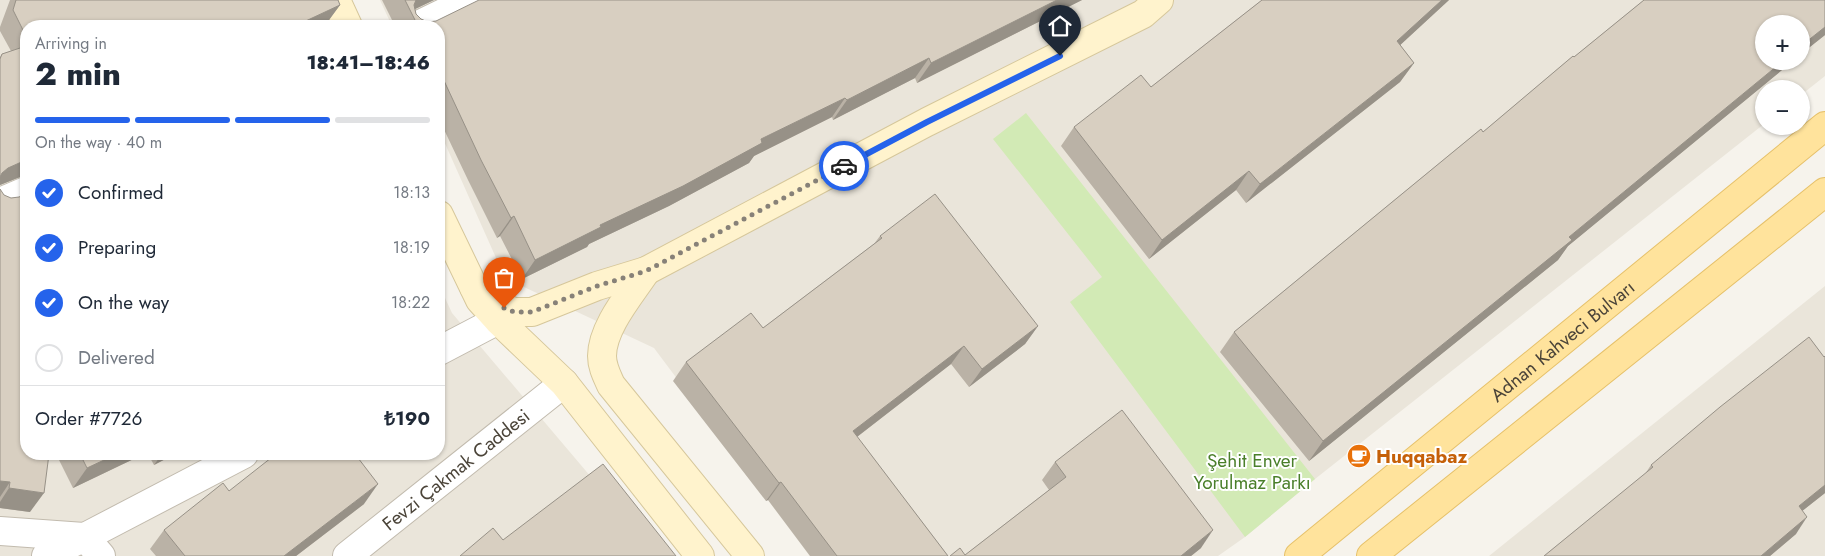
<!DOCTYPE html>
<meta charset="utf-8">
<style>
body{margin:0;font-family:Jost,sans-serif;background:#f2f2f3;color:#1f2937;height:100vh;display:flex;flex-direction:column;font-size:19px;white-space:nowrap}
*{box-sizing:border-box;margin:0}
p{font-size:16px;color:#747a83}
.icon{flex:none;width:28px;height:28px;fill:none;stroke:currentColor;stroke-width:2;stroke-linecap:round;stroke-linejoin:round}
.map{position:relative;flex:1;overflow:hidden}
.side{position:absolute;left:20px;top:20px;width:425px;height:440px;display:flex;flex-direction:column;background:#fff;border-radius:20px;box-shadow:0 1px 4px #0004}
.side>*{flex:none}
.buttons{position:absolute;left:1755px;top:15px;display:grid;gap:10px}
.buttons a{display:grid;place-items:center;width:55px;height:55px;border-radius:50%;background:#fff;box-shadow:0 1px 4px #0004;font-size:25px}
.pin{position:absolute;display:grid;place-items:center;width:42px;height:42px;color:#fff;margin:-51px -21px;border-radius:50% 50% 50% 0;rotate:-45deg;box-shadow:0 0 5px #0007}
.pin .icon{rotate:45deg}
.courier{position:absolute;display:grid;place-items:center;width:50px;height:50px;margin:-25px;border:4px solid #2563eb;border-radius:50%;background:#fff;color:#222;box-shadow:0 1px 6px #0007}
.headline em{font-style:normal;font-weight:800}
.headline div{display:flex;flex-direction:column-reverse}
.headline{display:flex;align-items:center;justify-content:space-between;height:85px;padding:0 15px}
h1{font-size:32px;font-weight:800;line-height:38px}
.bar{display:grid;grid-template-columns:repeat(4,1fr);gap:8px 5px;align-content:center;height:60px;padding:0 15px}
.bar i{height:6px;border-radius:4px;background:#e0e1e3}
.bar .on{background:#2563eb}
.bar p{grid-column:span 4}
.line{display:flex;align-items:center;gap:12px;padding:0 15px;border-top:1px solid #e0e1e3}
.line div{flex:1}
ol{padding:0 15px;list-style:none}
li{display:flex;align-items:center;gap:15px;height:55px}
li p{margin-inline-start:auto}
li .icon{padding:5px;border-radius:50%;background:#2563eb;color:#fff;stroke-width:4}
li:last-child{color:#747a83}
li i{width:28px;height:28px;border:2px solid #e0e1e3;border-radius:50%}
.map>svg:first-child{display:block}
.residential{fill:#eae5da;fill-rule:evenodd}
.green{fill:#d2eab5}
.lines{fill:none;stroke-linecap:round;stroke-linejoin:round}
.minor-casing{stroke:#c2bbae;stroke-width:30}
.secondary-casing{stroke:#d6c79b;stroke-width:30}
.primary-casing{stroke:#e6c16a;stroke-width:30}
.minor{stroke:#fff;stroke-width:28}
.secondary{stroke:#fff3cd;stroke-width:28}
.primary{stroke:#ffe39c;stroke-width:28}
.wall{fill:#bab2a6}
.shaded-wall{fill:#979187}
.building{fill:#d8cfc1;stroke:#979187}
.done{stroke:#878178;stroke-width:5;stroke-dasharray:0 9}
.route{stroke:#2563eb;stroke-width:6}
.labels{text-anchor:middle;dominant-baseline:central;stroke-width:4;stroke-linejoin:round;paint-order:stroke}
.street-label{font-size:19px;fill:#4b4439;stroke:#fff}
.food-label{font-size:19px;font-weight:bold;fill:#c56008;stroke:#fff;text-anchor:start}
.park-label{font-size:19px;fill:#4a7f2a;stroke:#fff}
</style>
<div class="map">
<svg width="1825" height="556" viewBox="0 0 1825 556">
<rect width="100%" height="100%" fill="#f6f3ec"/>
<g class="residential">
<polygon points="0,0 299,0 26,26 26,454 439,454 439,285 452,313 658,556 0,556"/>
<path d="M 380,0 L 1825,0 L 1825,76 L 1801,95 L 1801,89 L 1764,89 L 1764,124 L 1315,479 L 1245,537 L 1218,556 L 810,556 L 654,348 L 505,278 L 439,130 L 439,26 L 392,26 ZM 1764,24 L 1801,24 L 1801,61 L 1764,61 Z"/>
<polygon points="1825,286 1825,556 1489,556"/>
</g>
<polygon class="green" points="1026,113 1315,479 1245,537 1070,302 1102,277 993,139"/>
<g class="lines">
<g class="minor-casing">
<g id="minor">
<polyline points="416,26 470,0"/>
<polyline points="0,202 26,191"/>
<polyline points="439,351 498,320"/>
<polyline points="0,531 84,537"/>
<polyline points="85,537 101,556"/>
<polyline points="46,556 85,537 244,454"/>
<path id="s1" d="M 347,556 L 564,383"/>
</g>
</g>
<g class="secondary-casing">
<g id="secondary">
<polyline points="336,0 348,26"/>
<polyline points="439,215 480,300 498,320 564,383 700,556"/>
<path d="M 646,271 C 631,294 602,327 602,356 C 602,367 607,376 611,385 L 750,556"/>
<polyline points="474,287 494,304 514,312 532,312 597,286 646,271 927,122 1143,14 1159,0"/>
</g>
</g>
<g class="primary-casing">
<g id="primary">
<path id="s2" d="M 1299,556 L 1825,126"/>
<polyline points="1371,556 1825,192"/>
</g>
</g>
<use href="#minor" class="minor"/>
<use href="#secondary" class="secondary"/>
<use href="#primary" class="primary"/>
</g>
<g class="wall">
<polygon points="10,0 338,0 340,5 326,24 26,26 26,176 20,177 0,185 0,57 2,54 11,51 0,31 0,27"/>
<polygon points="382,0 434,0 415,9 416,14 421,19 428,22 1082,0 917,83 915,78 833,120 832,117 754,156 749,163 669,206 589,244 587,247 522,279 500,236 497,238 468,180 439,119 439,26 395,26"/>
<polygon points="1262,0 1449,0 1400,45 1414,63 1400,82 1246,203 1236,190 1149,259 1061,146 1074,127 1151,87"/>
<polygon points="1644,0 1825,0 1825,35 1801,54 1801,24 1764,24 1764,61 1793,61 1568,246 1558,260 1309,461 1220,352 1234,332 1481,129 1483,132 1573,56 1574,57"/>
<polygon points="0,189 30,512 0,508"/>
<polygon points="880,236 1038,326 1025,344 969,387 951,364 857,437 948,556 810,556 768,500 766,501 673,381 686,362 763,328 874,244"/>
<polygon points="1825,356 1825,493 1802,511 1796,534 1770,556 1544,556 1645,474 1651,465"/>
<polygon points="56,454 144,454 73,488"/>
<polygon points="148,454 175,454 154,465"/>
<polygon points="1055,462 1201,548 1191,556 950,556 965,555 1049,490 1042,480"/>
<polygon points="229,491 364,504 296,556 156,556 150,549 164,530"/>
</g>
<g class="shaded-wall">
<polygon points="415,0 434,0 411,11"/>
<polygon points="1057,0 1082,0 917,83 931,63"/>
<polygon points="1442,0 1449,0 1384,60 1397,41"/>
<polygon points="340,5 326,24 322,26 295,26"/>
<polygon points="1825,27 1825,35 1801,54 1801,46"/>
<polygon points="929,58 915,78 833,120 847,100"/>
<polygon points="1783,61 1793,61 1568,246 1558,260 1309,461 1323,441 1569,237"/>
<polygon points="1414,63 1400,82 1246,203 1260,184"/>
<polygon points="845,98 832,117 754,156 749,163 669,206 589,244 587,247 522,279 535,260 761,139"/>
<polygon points="26,160 26,176 20,177 0,185 0,175 2,173 8,168"/>
<polygon points="1249,171 1236,190 1149,259 1162,240"/>
<polygon points="514,216 500,236 497,238 511,218"/>
<polygon points="1038,326 1025,344 969,387 982,369"/>
<polygon points="964,346 951,364 840,450 853,431"/>
<polygon points="117,454 144,454 73,488 87,468"/>
<polygon points="162,454 175,454 154,465"/>
<polygon points="0,481 10,482 0,497"/>
<polygon points="781,482 768,500 766,501 779,483"/>
<polygon points="378,484 364,504 296,556 284,556"/>
<polygon points="1825,485 1825,493 1787,523 1799,506"/>
<polygon points="9,488 44,493 30,512 0,508 0,502"/>
<polygon points="1807,517 1796,534 1770,556 1761,556"/>
<polygon points="1213,530 1201,548 1191,556 1181,556"/>
</g>
<g class="building">
<polygon points="16,0 338,0 340,5 295,26 26,26 26,36 13,10"/>
<polygon points="405,0 416,0 414,5 416,14 421,19 428,22 436,21 479,0 1057,0 931,63 929,58 847,100 845,98 761,139 762,143 683,186 600,225 601,227 535,260 514,216 511,218 481,160 439,70 439,26 418,26"/>
<polygon points="1262,0 1442,0 1397,41 1414,63 1260,184 1249,171 1162,240 1074,127 1141,75 1151,87"/>
<polygon points="1644,0 1825,0 1825,27 1801,46 1801,24 1764,24 1764,61 1783,61 1569,237 1572,240 1323,441 1234,332 1481,129 1483,132 1573,56 1574,57"/>
<polygon points="26,46 26,160 8,168 2,173 0,177 0,59 2,54"/>
<polygon points="0,189 4,195 11,198 19,197 26,194 26,454 49,454 44,493 9,488 10,482 0,481"/>
<polygon points="935,194 1038,326 982,369 964,346 853,431 948,556 837,556 781,482 779,483 686,362 751,313 763,328 882,238 880,236"/>
<polygon points="1809,337 1824,357 1825,356 1825,485 1799,506 1807,517 1761,556 1544,556 1653,467 1651,465 1720,407"/>
<polygon points="1122,410 1213,530 1181,556 950,556 960,548 965,555 1066,477 1055,462"/>
<polygon points="80,454 117,454 87,468"/>
<polygon points="276,454 355,454 378,484 284,556 185,556 164,530 223,483 229,491"/>
<polygon points="603,464 676,556 460,556 493,528 503,540"/>
</g>
<g class="lines">
<polyline class="done" points="504,308 514,312 532,312 597,286 646,271 844,166"/>
<polyline class="route" points="844,166 927,122 1060,56"/>
</g>
<defs>
<g id="cafe-disc" transform="scale(1.25)"><circle r="9.5" fill="#e8710a" stroke="#fff"/><path d="M-5.5-4.5H6V0H3Q3 3.5 0 3.5H-2.5Q-5.5 3.5-5.5 0ZM3-3.2v2h1.7v-2ZM-6 4.5H4V6H-6Z" fill="#fff"/></g>
</defs>
<g fill-rule="evenodd">
<use href="#cafe-disc" x="1359" y="456"/>
</g>
<g class="labels">
<g class="street-label">
<text stroke="none"><textPath href="#s2" startOffset="340">Adnan Kahveci Bulvarı</textPath></text>
<text stroke="none"><textPath href="#s1" startOffset="139">Fevzi Çakmak Caddesi</textPath></text>
</g>
<g class="food-label">
<text x="1376" y="456">Huqqabaz</text>
</g>
<g class="park-label">
<text x="1252" y="460">Şehit Enver<tspan x="1252" dy="22">Yorulmaz Parkı</tspan></text>
</g>
</g>
</svg>
<div class="buttons">
<a>+</a>
<a>−</a>
</div>
<div class="pin" style="left:504px;top:308px;background:#ea580c"><svg class="icon" aria-label="bag" viewBox="0 0 24 24"><path d="M5 8h14l-1 12H6zM9 8a3 3 0 0 1 6 0"/></svg></div>
<div class="pin" style="left:1060px;top:56px;background:#1f2937"><svg class="icon" aria-label="home" viewBox="0 0 24 24"><path d="M3 11l9-7 9 7M6 9v11h12V9"/></svg></div>
<div class="courier" style="left:844px;top:166px"><svg class="icon" aria-label="car" viewBox="0 0 24 24"><path d="M5 17H2v-5l4-1 3-4h7l3 4 3 1v5h-3M9 17h6M6 11h13"/><circle cx="7" cy="17" r="2"/><circle cx="17" cy="17" r="2"/></svg></div>
<section class="side">
<div class="headline"><div><h1>2 min</h1><p>Arriving in</p></div><em>18:41–18:46</em></div>
<div class="bar"><i class="on"></i><i class="on"></i><i class="on"></i><i></i><p>On the way · 40 m</p></div>
<ol>
<li><svg class="icon" aria-label="check" viewBox="0 0 24 24"><path d="M5 12l5 5 9-10"/></svg>Confirmed<p>18:13</p></li>
<li><svg class="icon" aria-label="check" viewBox="0 0 24 24"><path d="M5 12l5 5 9-10"/></svg>Preparing<p>18:19</p></li>
<li><svg class="icon" aria-label="check" viewBox="0 0 24 24"><path d="M5 12l5 5 9-10"/></svg>On the way<p>18:22</p></li>
<li><i></i>Delivered</li>
</ol>
<div class="line" style="height:65px"><div>Order #7726</div><b>₺190</b></div>
</section>
</div>
